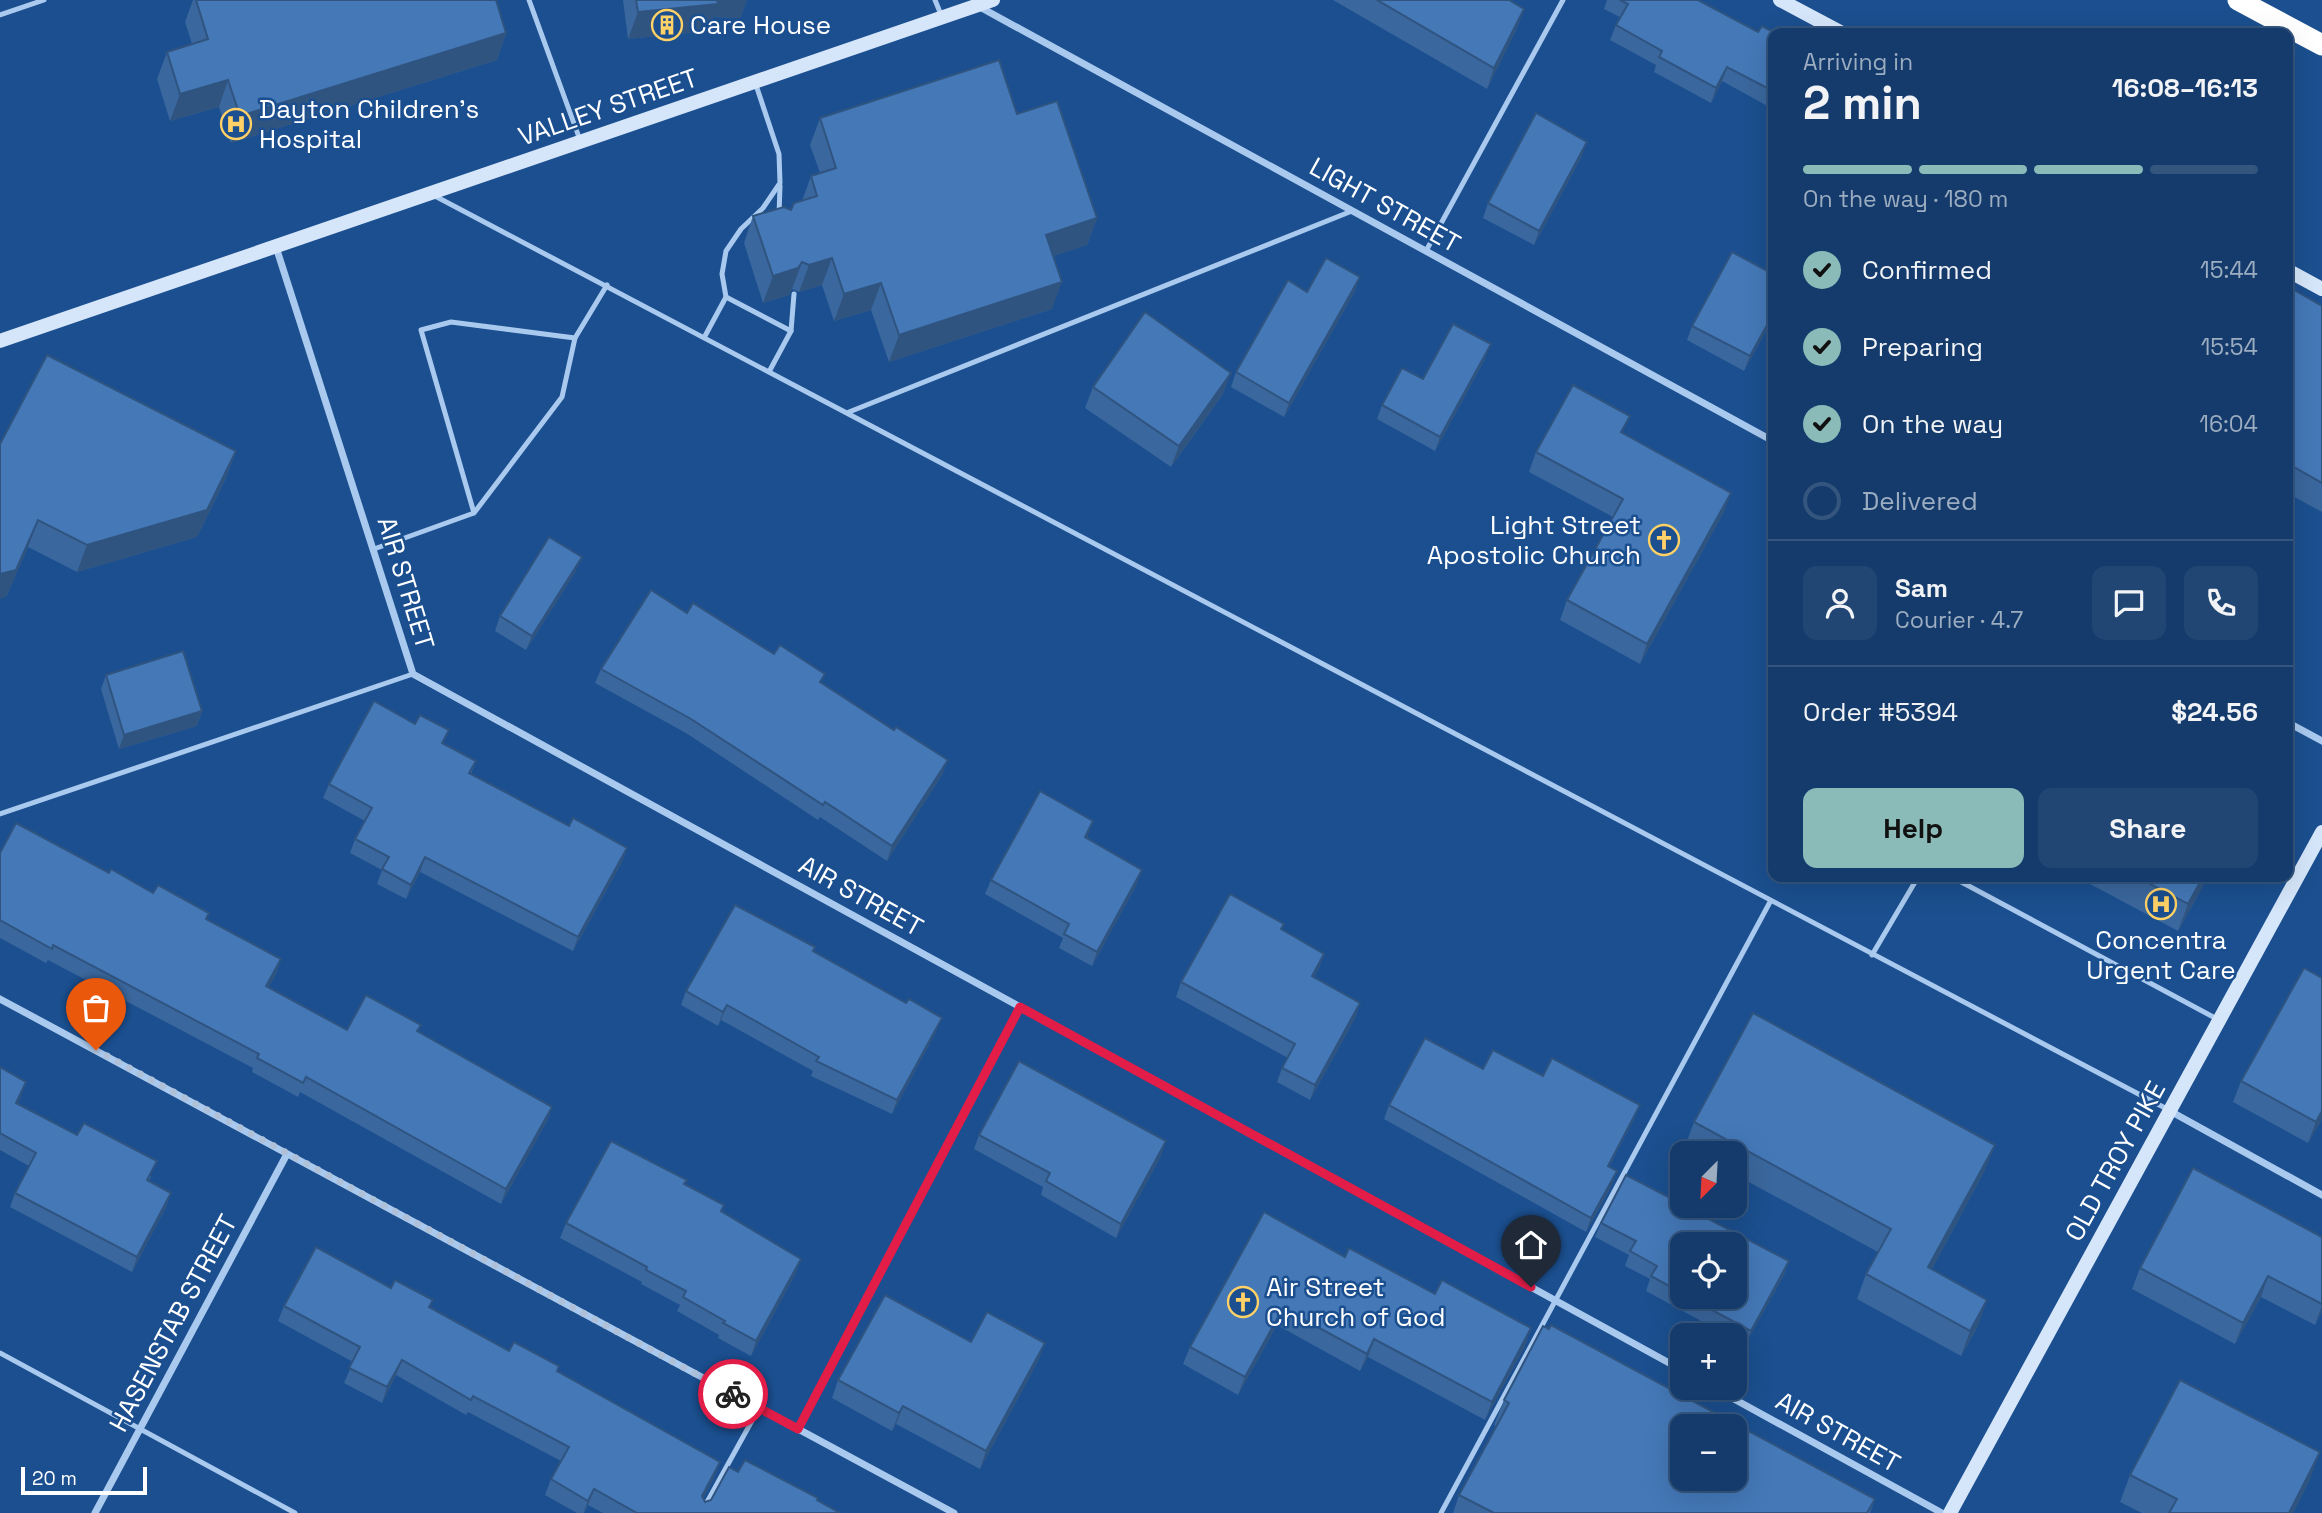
<!DOCTYPE html>
<meta charset="utf-8">
<style>
body{margin:0;font-family:"Space Grotesk",sans-serif;background:#214673;color:#f1f3f6;height:100vh;display:flex;flex-direction:column;font-size:26px;white-space:nowrap}
*{box-sizing:border-box;margin:0}
p{font-size:23px;color:#9dadc1}
.icon{flex:none;width:38px;height:38px;fill:none;stroke:currentColor;stroke-width:2;stroke-linecap:round;stroke-linejoin:round}
.map{position:relative;flex:1;overflow:hidden}
.panel{position:absolute;left:1768px;top:28px;width:525px;height:854px;display:flex;flex-direction:column;background:#143b6b;border-radius:14px;box-shadow:0 7px 28px #0002,0 0 0 2px #33557e}
.panel>*{flex:none}
.needle{width:46px;rotate:204deg}
.controls{position:absolute;left:1670px;top:1141px;display:grid;gap:14px}
.controls a{display:grid;place-items:center;width:77px;height:77px;border-radius:14px;background:#143b6b;box-shadow:0 7px 28px #0002,0 0 0 2px #33557e;font-size:35px}
.scale{position:absolute;left:21px;bottom:18px;width:126px;box-sizing:border-box;padding-left:7px;border:4px solid #fff;border-top:0;font-size:19px;line-height:24px;white-space:nowrap;color:#fff;-webkit-text-stroke:5px #1b4f8f;paint-order:stroke}
.pin{position:absolute;display:grid;place-items:center;width:60px;height:60px;color:#fff;margin:-72px -30px;border-radius:50% 50% 50% 0;rotate:-45deg;box-shadow:0 0 7px #0007}
.pin .icon{rotate:45deg}
.courier{position:absolute;display:grid;place-items:center;width:70px;height:70px;margin:-35px;border:5px solid #e11d48;border-radius:50%;background:#fff;color:#222;box-shadow:0 2px 9px #0007}
.overview em{font-style:normal;font-weight:700}
.overview div{display:flex;flex-direction:column-reverse}
.overview{display:flex;align-items:center;justify-content:space-between;height:119px;padding:0 35px}
h1{font-size:46px;font-weight:700;line-height:52px}
.bar{display:grid;grid-template-columns:repeat(4,1fr);gap:10px 7px;align-content:center;height:84px;padding:0 35px}
.bar i{height:9px;border-radius:5px;background:#33557e}
.bar .selected{background:#8bbbb9}
.bar p{grid-column:span 4}
.line{display:flex;align-items:center;gap:18px;padding:0 35px;border-top:2px solid #33557e}
.line div{flex:1}
.round{display:grid;place-items:center;flex:none;width:74px;height:74px;border-radius:14px;background:#214673}
ol{padding:0 35px;list-style:none}
li{display:flex;align-items:center;gap:21px;height:77px}
li p{margin-inline-start:auto}
li .icon{padding:7px;border-radius:50%;background:#8bbbb9;color:#111;stroke-width:4}
li:last-child{color:#9dadc1}
li i{width:38px;height:38px;border:4px solid #33557e;border-radius:50%}
.action{display:flex;gap:14px;margin-top:auto;padding:14px 35px}
.action a{flex:1;height:80px;border-radius:14px;background:#8bbbb9;color:#111;font-size:28px;font-weight:700;line-height:80px;text-align:center}
.action a+a{background:#214673;color:#f1f3f6}
.map>svg:first-child{display:block}
.lines{fill:none;stroke-linecap:round;stroke-linejoin:round}
.service{stroke:#a9c9ee;stroke-width:5}
.minor{stroke:#a9c9ee;stroke-width:7}
.secondary{stroke:#d6e6fa;stroke-width:14}
.motorway{stroke:#fff;stroke-width:21}
.wall{fill:#3a679d;fill-rule:evenodd}
.shaded-wall{fill:#305480}
.building{fill:#4478b7;stroke:#305480;stroke-width:2;fill-rule:evenodd}
.done{stroke:#afc1d8;stroke-width:7;stroke-dasharray:0 12.6}
.route{stroke:#e11d48;stroke-width:9}
.labels{text-anchor:middle;dominant-baseline:central;stroke-width:5;stroke-linejoin:round;paint-order:stroke}
.poi-label{font-size:26px;fill:#fff;stroke:#1b4f8f;text-anchor:start}
.street-label{font-size:26px;fill:#fff;stroke:#1b4f8f}
</style>
<div class="map">
<svg width="2322" height="1513" viewBox="0 0 2322 1513">
<rect width="100%" height="100%" fill="#1b4f8f"/>
<g class="lines">
<g class="service">
<polyline points="529,0 580,140"/>
<polyline points="935,0 942,17"/>
<polyline points="0,15 44,0"/>
<polyline points="433,195 2167,1109"/>
<polyline points="779,215 780,186"/>
<polyline points="1426,251 1563,0"/>
<polyline points="726,297 791,331"/>
<polyline points="705,336 726,297 722,274 726,251 741,229 763,208 780,183 779,154 755,82"/>
<polyline points="575,338 607,285"/>
<polyline points="770,370 791,331 794,294"/>
<polyline points="849,412 1352,211"/>
<polyline points="374,549 474,513 421,330 451,322 575,338 562,397 474,513"/>
<polyline points="0,814 413,674"/>
<polyline points="1952,877 2217,1019"/>
<polyline points="1872,955 1918,877"/>
<polyline points="0,1353 295,1513"/>
<polyline points="798,1429 1020,1007"/>
<polyline points="701,1513 759,1408"/>
<polyline points="1441,1513 1770,902"/>
</g>
<g class="minor">
<polyline points="978,6 1773,441"/>
<polyline points="276,247 413,674 1682,1370"/>
<polyline points="2287,722 2322,741"/>
<polyline points="0,999 954,1513"/>
<polyline points="2170,1111 2322,1195"/>
<polyline points="1714,1388 1942,1513"/>
<polyline points="95,1513 287,1154"/>
</g>
<g class="secondary">
<polyline points="1780,0 1842,33"/>
<polyline points="2287,270 2322,289"/>
<polyline points="0,341 993,0"/>
<polyline points="1950,1513 2322,832"/>
</g>
<polyline class="motorway" points="2238,0 2322,45"/>
</g>
<g class="wall">
<polygon points="193,0 496,0 506,33 497,60 231,143 219,107 170,121 157,79 167,52 192,44 185,22"/>
<polygon points="623,0 775,0 747,0 740,18 713,17 708,31 628,39"/>
<polygon points="1333,0 1509,0 1524,9 1516,30 1487,89"/>
<polygon points="1607,0 1698,0 1758,32 1773,33 1773,109 1722,81 1711,103 1654,72 1656,65 1610,40 1616,25 1620,17 1604,9"/>
<polygon points="1017,114 1097,218 1087,245 1053,256 1052,309 889,362 871,310 834,321 822,285 799,292 792,289 789,295 763,303 744,243 753,216 791,210 802,201 811,176 820,173 810,145 820,118"/>
<polygon points="1582,156 1534,245 1483,218 1488,203"/>
<polygon points="2287,286 2322,306 2322,512 2287,493"/>
<polygon points="1355,291 1284,417 1231,387 1236,372 1307,292"/>
<polygon points="1773,318 1744,371 1687,340 1692,326"/>
<polygon points="1485,359 1435,451 1377,419 1382,405"/>
<polygon points="1093,387 1223,394 1171,467 1085,408"/>
<polygon points="1624,434 1724,512 1640,664 1560,620 1567,600 1613,517 1529,472 1536,452"/>
<polygon points="0,444 236,451 226,478 197,537 77,572 28,547 6,597"/>
<polygon points="576,571 526,650 495,631 500,616"/>
<polygon points="687,613 822,683 894,730 948,760 942,775 887,861 820,817 818,820 686,733 595,683 601,669"/>
<polygon points="106,675 202,711 197,726 119,749 101,689"/>
<polygon points="444,744 476,761 471,774 569,826 627,848 622,862 573,951 420,872 406,899 377,884 382,870 350,853 355,839 365,821 323,798 329,784"/>
<polygon points="1088,836 1087,839 1137,884 1092,966 1059,948 1063,938 985,894 991,880"/>
<polygon points="0,853 153,893 209,913 206,919 281,959 276,974 268,988 347,1030 421,1025 418,1031 552,1107 547,1121 501,1204 300,1092 298,1097 252,1072 253,1068 48,960 46,963 0,938"/>
<polygon points="2077,877 2208,877 2178,931"/>
<polygon points="1282,930 1324,954 1319,968 1314,977 1360,1003 1355,1018 1310,1100 1277,1082 1282,1068 1288,1058 1176,997 1181,982"/>
<polygon points="815,947 814,951 936,1032 892,1114 811,1076 813,1071 721,1020 718,1026 681,1005 686,991"/>
<polygon points="2322,978 2322,1119 2308,1143 2233,1102 2241,1081"/>
<polygon points="0,1067 21,1097 17,1104 151,1176 149,1181 171,1193 166,1207 132,1272 10,1207 15,1193 29,1166 0,1150"/>
<polygon points="1483,1069 1543,1076 1640,1105 1634,1119 1609,1167 1612,1185 1586,1232 1384,1119 1389,1105"/>
<polygon points="1694,1122 1985,1170 1932,1269 1978,1326 1961,1356 1857,1299 1866,1274 1878,1252 1734,1174 1734,1153 1696,1153 1685,1147"/>
<polygon points="979,1135 1161,1156 1116,1238 1041,1195 1043,1187 974,1149"/>
<path d="M 1626,1175 L 1682,1204 L 1682,1206 L 1684,1206 L 1789,1261 L 1784,1275 L 1745,1345 L 1734,1339 L 1734,1335 L 1727,1335 L 1646,1291 L 1650,1279 L 1625,1266 L 1629,1255 L 1595,1237 L 1601,1223 ZM 1682,1244 L 1734,1244 L 1734,1297 L 1682,1297 Z"/>
<polygon points="685,1184 724,1205 722,1212 801,1259 796,1273 751,1356 718,1338 719,1335 677,1311 680,1305 641,1284 642,1282 560,1238 566,1223"/>
<polygon points="2322,1237 2322,1311 2315,1325 2261,1297 2235,1344 2132,1289 2140,1268"/>
<polygon points="1345,1257 1525,1346 1485,1420 1368,1357 1360,1371 1277,1325 1238,1395 1183,1364 1190,1347"/>
<polygon points="391,1288 430,1308 509,1351 559,1366 557,1371 714,1478 703,1498 705,1502 711,1500 738,1472 817,1501 840,1513 603,1513 588,1505 584,1513 577,1513 545,1495 551,1479 561,1461 468,1412 466,1415 396,1375 382,1403 344,1383 353,1362 278,1321 284,1306"/>
<polygon points="1045,1343 1038,1361 980,1469 896,1424 892,1431 832,1398 838,1380"/>
<polygon points="1504,1400 1875,1499 1870,1513 1453,1513 1459,1495 1496,1426 1494,1425"/>
<polygon points="2130,1475 2310,1479 2293,1513 2142,1513 2120,1502"/>
</g>
<g class="shaded-wall">
<polygon points="713,0 775,0 747,0 740,18 713,17 708,31 628,39 638,12"/>
<polygon points="1524,9 1516,30 1487,89 1494,68"/>
<polygon points="506,33 497,60 231,143 240,116"/>
<polygon points="1727,67 1722,81 1711,103 1716,88"/>
<polygon points="228,80 219,107 170,121 180,94"/>
<polygon points="1587,142 1582,156 1534,245 1539,231"/>
<polygon points="1097,218 1087,245 1036,262 1046,235"/>
<polygon points="832,258 822,285 799,292 809,265"/>
<polygon points="802,262 792,289 789,295 763,303 773,276"/>
<polygon points="1360,277 1355,291 1284,417 1289,403"/>
<polygon points="1062,282 1052,309 889,362 899,335"/>
<polygon points="881,283 871,310 834,321 844,294"/>
<polygon points="1773,314 1773,318 1744,371 1750,356"/>
<polygon points="1491,344 1485,359 1435,451 1440,437"/>
<polygon points="1231,373 1223,394 1171,467 1179,446"/>
<polygon points="236,451 226,478 197,537 77,572 87,545"/>
<polygon points="1731,493 1724,512 1640,664 1647,644"/>
<polygon points="38,520 28,547 6,597 0,599 0,574"/>
<polygon points="582,557 576,571 526,650 532,636"/>
<polygon points="202,711 197,726 119,749 124,735"/>
<polygon points="948,760 942,775 887,861 892,846"/>
<polygon points="1093,821 1088,836 1079,852 1085,837"/>
<polygon points="627,848 622,862 573,951 578,937"/>
<polygon points="425,857 420,872 406,899 411,885"/>
<polygon points="1142,870 1137,884 1092,966 1097,952"/>
<polygon points="2203,877 2208,877 2178,931 2188,904"/>
<polygon points="1324,954 1319,968 1307,991 1312,976"/>
<polygon points="281,959 276,974 261,1001 266,986"/>
<polygon points="1360,1003 1355,1018 1310,1100 1315,1085"/>
<polygon points="727,1005 721,1020 718,1026 723,1012"/>
<polygon points="942,1018 936,1032 892,1114 897,1100"/>
<polygon points="26,1082 21,1097 11,1117 16,1103"/>
<polygon points="1640,1105 1634,1119 1602,1180 1608,1166"/>
<polygon points="552,1107 547,1121 501,1204 506,1189"/>
<polygon points="2322,1111 2322,1119 2308,1143 2316,1122"/>
<polygon points="1166,1141 1161,1156 1116,1238 1121,1224"/>
<polygon points="1995,1145 1985,1170 1919,1293 1928,1267"/>
<polygon points="1617,1171 1612,1185 1586,1232 1591,1218"/>
<polygon points="171,1193 166,1207 132,1272 137,1257"/>
<polygon points="801,1259 796,1273 751,1356 756,1341"/>
<polygon points="1789,1261 1784,1275 1745,1345 1751,1331"/>
<polygon points="2268,1276 2261,1297 2235,1344 2243,1323"/>
<polygon points="1987,1300 1978,1326 1961,1356 1970,1331"/>
<polygon points="2322,1305 2322,1311 2315,1325"/>
<polygon points="1283,1308 1277,1325 1238,1395 1245,1377"/>
<polygon points="1531,1328 1525,1346 1485,1420 1492,1402"/>
<polygon points="1374,1339 1368,1357 1360,1371 1367,1354"/>
<polygon points="1045,1343 1038,1361 980,1469 986,1451"/>
<polygon points="402,1360 396,1375 382,1403 387,1387"/>
<polygon points="903,1406 896,1424 892,1431 899,1413"/>
<polygon points="2320,1452 2310,1479 2293,1513 2289,1513"/>
<polygon points="720,1462 714,1478 696,1511 702,1496"/>
<polygon points="594,1489 588,1505 583,1513 588,1501"/>
</g>
<g class="building">
<polygon points="196,0 496,0 506,33 240,116 228,80 180,94 167,52 208,39"/>
<polygon points="636,0 717,0 718,4 638,12"/>
<polygon points="1377,0 1509,0 1524,9 1494,68"/>
<polygon points="1620,0 1698,0 1758,32 1762,26 1775,33 1773,33 1773,91 1727,67 1716,88 1659,57 1662,51 1616,25 1628,4"/>
<polygon points="999,60 1017,114 1057,101 1097,218 1046,235 1062,282 899,335 881,283 844,294 832,258 809,265 802,262 798,268 773,276 753,216 784,207 791,210 794,203 817,196 811,176 836,168 820,118"/>
<polygon points="1536,113 1587,142 1539,231 1488,203"/>
<polygon points="1732,252 1773,274 1773,314 1750,356 1692,326"/>
<polygon points="1326,258 1360,277 1289,403 1236,372 1288,280 1307,292"/>
<polygon points="2287,286 2322,306 2322,483 2287,463"/>
<polygon points="1145,312 1231,373 1179,446 1093,387"/>
<polygon points="1453,324 1491,344 1440,437 1382,405 1402,368 1423,379"/>
<polygon points="47,355 236,451 207,510 87,545 38,520 16,570 0,574 0,444"/>
<polygon points="1573,385 1630,416 1621,432 1731,493 1647,644 1567,600 1623,499 1536,452"/>
<polygon points="549,537 582,557 532,636 500,616"/>
<polygon points="651,590 687,613 693,603 774,654 780,645 825,674 820,682 894,730 896,727 948,760 892,846 825,802 823,805 691,719 601,669"/>
<polygon points="183,651 202,711 124,735 106,675"/>
<polygon points="374,701 415,724 420,715 449,730 442,743 476,761 469,773 569,826 573,818 627,848 578,937 425,857 411,885 382,869 389,857 355,839 372,808 329,784"/>
<polygon points="1040,791 1093,821 1085,837 1142,870 1097,952 1064,934 1069,924 991,880"/>
<polygon points="16,823 109,873 111,869 153,893 158,885 209,913 206,919 281,959 266,986 347,1030 366,995 421,1025 417,1031 552,1107 506,1189 306,1077 303,1083 257,1058 259,1054 53,945 52,949 0,920 0,853"/>
<polygon points="2137,877 2203,877 2188,904"/>
<polygon points="1230,894 1284,924 1281,929 1324,954 1312,976 1360,1003 1315,1085 1282,1068 1295,1044 1181,982"/>
<polygon points="735,905 815,947 813,951 906,1003 909,999 942,1018 897,1100 816,1061 819,1057 727,1005 723,1012 686,991"/>
<polygon points="2304,968 2322,978 2322,1111 2316,1122 2241,1081"/>
<polygon points="1753,1013 1995,1145 1928,1267 1987,1300 1970,1331 1866,1274 1891,1229 1694,1122"/>
<polygon points="1425,1038 1483,1069 1493,1050 1543,1076 1552,1058 1640,1105 1608,1166 1617,1171 1591,1218 1389,1105"/>
<polygon points="1019,1061 1166,1141 1121,1224 1046,1181 1050,1173 979,1135"/>
<polygon points="0,1067 26,1082 16,1103 77,1135 84,1123 157,1161 147,1180 171,1193 137,1257 15,1193 36,1153 0,1133"/>
<polygon points="611,1141 687,1180 684,1184 724,1205 721,1211 801,1259 756,1341 723,1323 725,1321 683,1297 686,1291 646,1270 647,1267 566,1223"/>
<polygon points="2193,1168 2322,1237 2322,1304 2268,1276 2243,1323 2140,1268"/>
<polygon points="1626,1175 1682,1204 1682,1206 1684,1206 1789,1261 1751,1331 1688,1297 1734,1297 1734,1244 1682,1244 1682,1293 1651,1276 1657,1266 1630,1251 1636,1241 1601,1223"/>
<polygon points="1264,1212 1345,1257 1349,1248 1435,1294 1442,1280 1531,1328 1492,1402 1374,1339 1367,1354 1283,1308 1245,1377 1190,1347"/>
<polygon points="316,1247 391,1288 395,1280 433,1300 429,1307 509,1351 514,1342 559,1366 557,1371 720,1462 702,1496 705,1502 711,1500 729,1467 738,1472 745,1460 818,1498 817,1500 840,1513 637,1513 594,1489 588,1501 551,1479 569,1447 473,1396 471,1400 402,1360 387,1387 349,1368 360,1347 284,1306"/>
<polygon points="885,1295 971,1342 987,1312 1045,1343 986,1451 903,1406 899,1413 838,1380"/>
<path d="M 1551,1325 L 1875,1499 L 1867,1513 L 1494,1513 L 1459,1495 L 1509,1403 L 1504,1400 L 1543,1326 L 1549,1329 ZM 1682,1426 L 1734,1426 L 1734,1479 L 1682,1479 Z"/>
<polygon points="2180,1380 2320,1452 2289,1513 2169,1513 2177,1499 2130,1475"/>
</g>
<g class="lines">
<polyline class="done" points="96,1050 733,1394"/>
<polyline class="route" points="733,1394 798,1429 1020,1007 1531,1287"/>
</g>
<defs>
<g id="building-ring" transform="scale(1.575)"><circle r="9.5" fill="#1b4f8f" stroke="#ffd166" stroke-width="1.5"/><path d="M-4-6H4V6H1V3H-1V6H-4ZM-2.5-4.3h1.7v1.8h-1.7ZM.8-4.3h1.7v1.8H.8ZM-2.5-1h1.7V.8h-1.7ZM.8-1h1.7V.8H.8Z" fill="#ffd166"/></g>
<g id="hospital-ring" transform="scale(1.575)"><circle r="9.5" fill="#1b4f8f" stroke="#ffd166" stroke-width="1.5"/><path d="M-5-5h3v3.5h4V-5h3V5h-3V1.5h-4V5h-3Z" fill="#ffd166"/></g>
<g id="church-ring" transform="scale(1.575)"><circle r="9.5" fill="#1b4f8f" stroke="#ffd166" stroke-width="1.5"/><path d="M-1.2-6h2.4v3.5h3.3v2.4h-3.3V6h-2.4V-.1h-3.3v-2.4h3.3Z" fill="#ffd166"/></g>
</defs>
<g fill-rule="evenodd">
<use href="#building-ring" x="667" y="25"/>
<use href="#hospital-ring" x="236" y="124"/>
<use href="#church-ring" x="1664" y="540"/>
<use href="#hospital-ring" x="2161" y="904"/>
<use href="#church-ring" x="1243" y="1302"/>
</g>
<g class="labels">
<g class="poi-label">
<text x="690" y="25">Care House</text>
<text x="259" y="109">Dayton Children’s<tspan x="259" dy="30">Hospital</tspan></text>
<text x="1641" y="525" text-anchor="end">Light Street<tspan x="1641" dy="30">Apostolic Church</tspan></text>
<text x="2161" y="940" text-anchor="middle">Concentra<tspan x="2161" dy="30">Urgent Care</tspan></text>
<text x="1266" y="1287">Air Street<tspan x="1266" dy="30">Church of God</tspan></text>
</g>
<g class="street-label">
<text transform="translate(608 107) rotate(-19)">VALLEY STREET</text>
<text transform="translate(1385 205) rotate(29)">LIGHT STREET</text>
<text transform="translate(406 583) rotate(73)">AIR STREET</text>
<text transform="translate(861 896) rotate(29)">AIR STREET</text>
<text transform="translate(2115 1161) rotate(-61)">OLD TROY PIKE</text>
<text transform="translate(173 1323) rotate(-62)">HASENSTAB STREET</text>
<text transform="translate(1838 1432) rotate(29)">AIR STREET</text>
</g>
</g>
</svg>
<div class="controls">
<a><svg class="needle" viewBox="-14 -14 28 28"><path d="M0-13l5 13h-10z" fill="#e53935"/><path d="M0 13l5-13h-10z" fill="#9dadc1"/></svg></a>
<a><svg class="icon" aria-label="locate" viewBox="0 0 24 24"><circle cx="12" cy="12" r="6"/><path d="M12 2v4M12 18v4M2 12h4M18 12h4"/></svg></a>
<a>+</a>
<a>−</a>
</div>
<div class="scale">20 m</div>
<div class="pin" style="left:96px;top:1050px;background:#ea580c"><svg class="icon" aria-label="bag" viewBox="0 0 24 24"><path d="M5 8h14l-1 12H6zM9 8a3 3 0 0 1 6 0"/></svg></div>
<div class="pin" style="left:1531px;top:1287px;background:#1f2937"><svg class="icon" aria-label="home" viewBox="0 0 24 24"><path d="M3 11l9-7 9 7M6 9v11h12V9"/></svg></div>
<div class="courier" style="left:733px;top:1394px"><svg class="icon" aria-label="bike" viewBox="0 0 24 24"><circle cx="6" cy="16" r="4"/><circle cx="18" cy="16" r="4"/><path d="M6 16l4-8h5l3 8M10 8l3 8H6M13 5h3"/></svg></div>
<section class="panel">
<div class="overview"><div><h1>2 min</h1><p>Arriving in</p></div><em>16:08–16:13</em></div>
<div class="bar"><i class="selected"></i><i class="selected"></i><i class="selected"></i><i></i><p>On the way · 180 m</p></div>
<ol>
<li><svg class="icon" aria-label="check" viewBox="0 0 24 24"><path d="M5 12l5 5 9-10"/></svg>Confirmed<p>15:44</p></li>
<li><svg class="icon" aria-label="check" viewBox="0 0 24 24"><path d="M5 12l5 5 9-10"/></svg>Preparing<p>15:54</p></li>
<li><svg class="icon" aria-label="check" viewBox="0 0 24 24"><path d="M5 12l5 5 9-10"/></svg>On the way<p>16:04</p></li>
<li><i></i>Delivered</li>
</ol>
<div class="line" style="height:126px"><a class="round"><svg class="icon" aria-label="person" viewBox="0 0 24 24"><circle cx="12" cy="8" r="4"/><path d="M4 21q1-7 8-7t8 7"/></svg></a><div><b>Sam</b><p>Courier · 4.7</p></div><a class="round"><svg class="icon" aria-label="chat" viewBox="0 0 24 24"><path d="M4 5h16v11H9l-5 4z"/></svg></a><a class="round"><svg class="icon" aria-label="phone" viewBox="0 0 24 24"><path d="M5 4h4l2 5-3 2q2 4 5 5l2-3 5 2v4C11 20 4 13 5 4z"/></svg></a></div>
<div class="line" style="height:91px"><div>Order #5394</div><b>$24.56</b></div>
<div class="action"><a>Help</a><a>Share</a></div>
</section>
</div>
